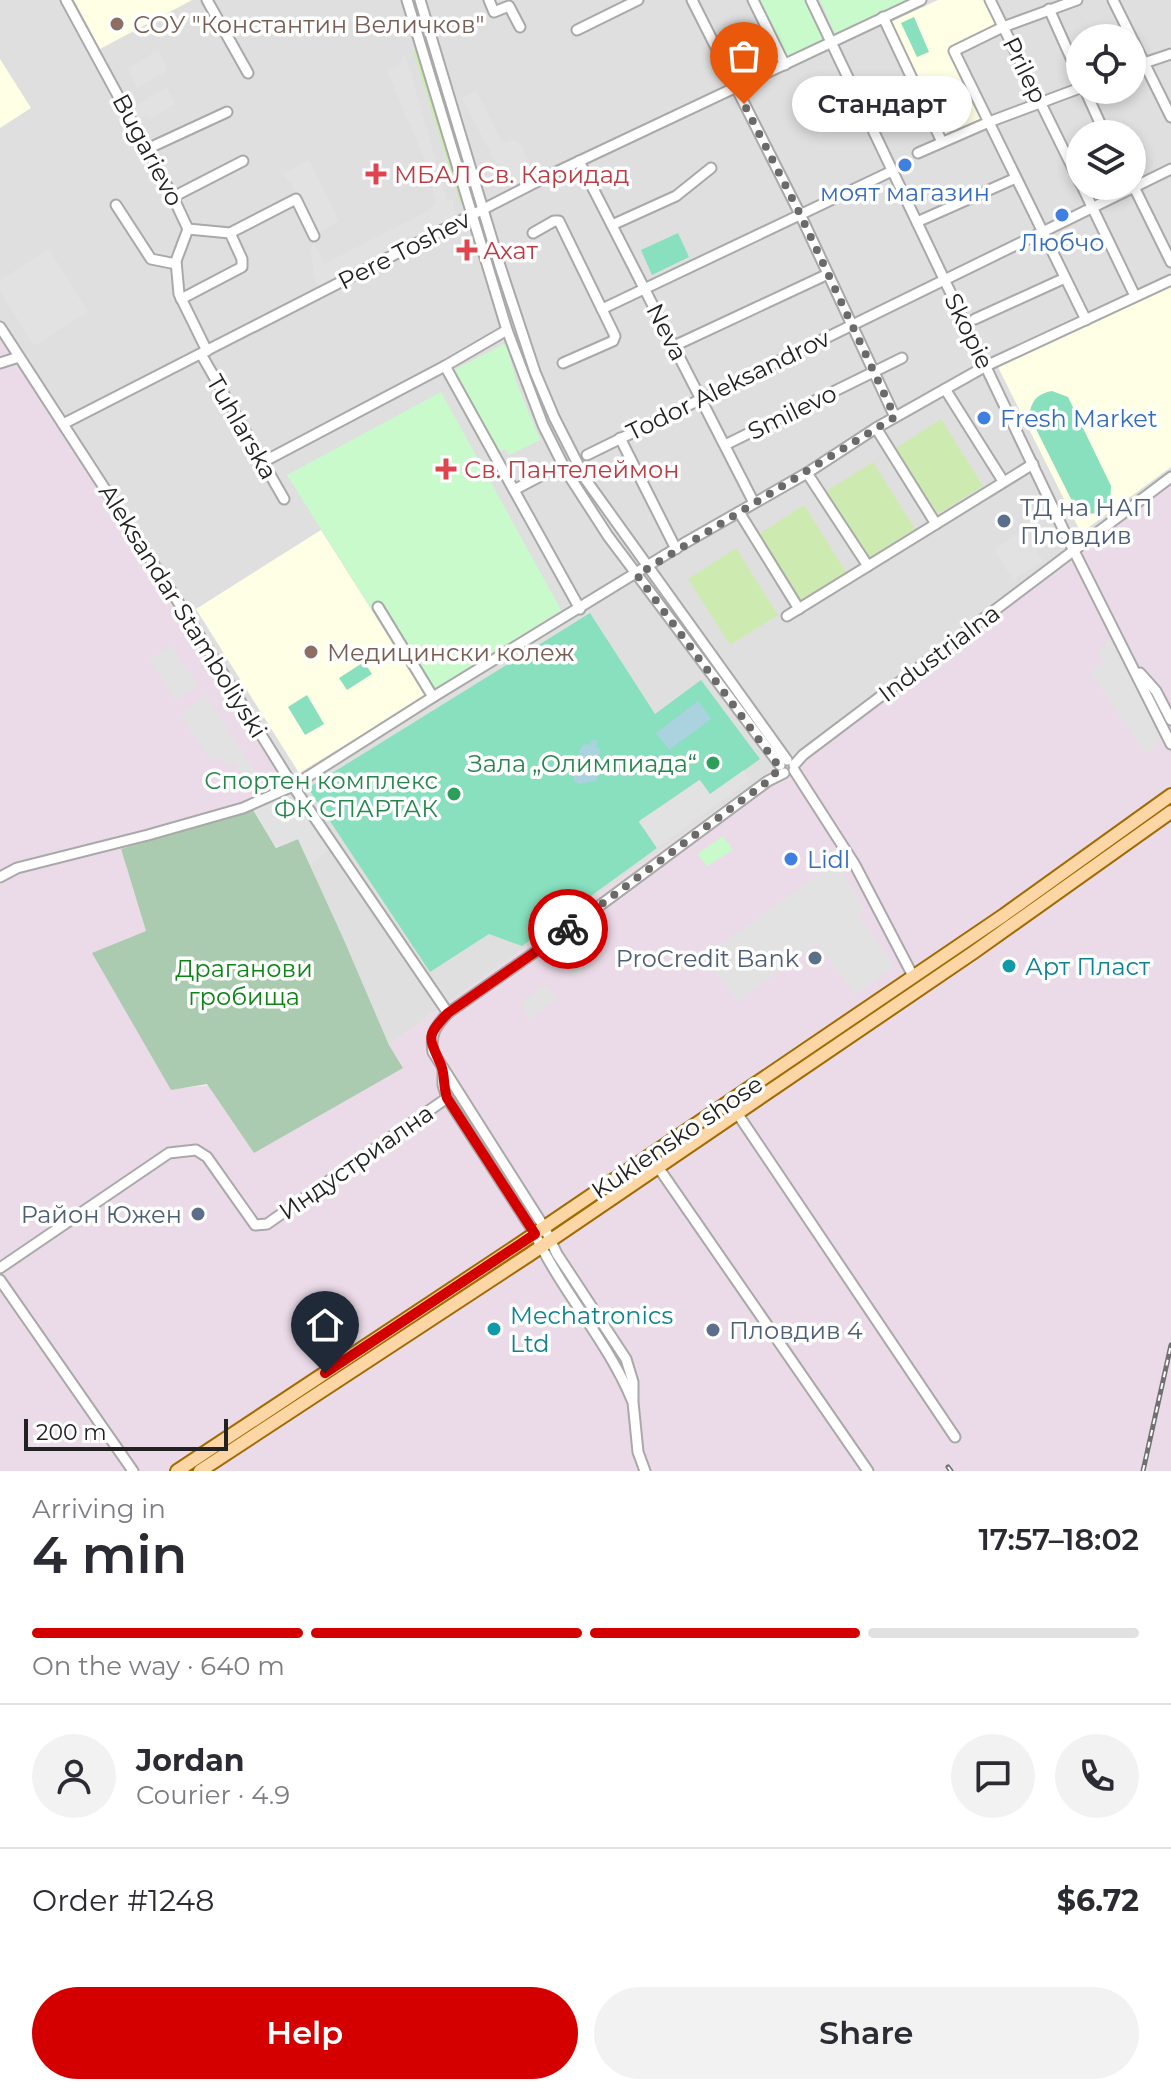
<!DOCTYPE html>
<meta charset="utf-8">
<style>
body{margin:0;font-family:Montserrat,sans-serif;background:#f2f2f3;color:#2b2b33;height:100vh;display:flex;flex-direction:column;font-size:30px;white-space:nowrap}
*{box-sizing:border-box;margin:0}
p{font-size:26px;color:#7c7c81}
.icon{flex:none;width:44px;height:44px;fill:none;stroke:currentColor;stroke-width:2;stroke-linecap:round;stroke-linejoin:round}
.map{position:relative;height:1471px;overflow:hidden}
.details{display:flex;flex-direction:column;background:#fff;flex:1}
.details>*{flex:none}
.buttons{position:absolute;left:1066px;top:24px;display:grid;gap:16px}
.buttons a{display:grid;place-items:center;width:80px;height:80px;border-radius:50%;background:#fff;box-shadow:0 4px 12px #0003;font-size:40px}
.scale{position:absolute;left:24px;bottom:20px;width:204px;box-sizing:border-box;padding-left:8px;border:4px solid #222;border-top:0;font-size:22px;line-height:28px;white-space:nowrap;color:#222;-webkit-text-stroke:6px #fff;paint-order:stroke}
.pin{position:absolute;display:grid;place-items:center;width:68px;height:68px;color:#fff;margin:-82px -34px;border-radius:50% 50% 50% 0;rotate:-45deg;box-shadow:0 0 8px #0007}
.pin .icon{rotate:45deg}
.courier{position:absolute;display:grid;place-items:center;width:80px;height:80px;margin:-40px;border:6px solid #d40000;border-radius:50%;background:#fff;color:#222;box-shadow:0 2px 10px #0007}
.bubble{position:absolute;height:56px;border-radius:28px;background:#fff;box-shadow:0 4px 12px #0003;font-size:26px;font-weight:600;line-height:56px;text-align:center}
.summary em{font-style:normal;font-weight:600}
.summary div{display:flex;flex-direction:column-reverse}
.summary{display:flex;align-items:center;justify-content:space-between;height:136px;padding:0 32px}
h1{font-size:52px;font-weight:600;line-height:60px}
.bar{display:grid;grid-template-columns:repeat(4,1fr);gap:12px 8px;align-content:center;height:96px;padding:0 32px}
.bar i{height:10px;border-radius:6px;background:#e1e1e2}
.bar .current{background:#d40000}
.bar p{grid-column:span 4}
.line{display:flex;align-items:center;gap:20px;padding:0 32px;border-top:2px solid #e1e1e2}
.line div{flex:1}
.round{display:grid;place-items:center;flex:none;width:84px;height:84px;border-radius:42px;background:#f2f2f3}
.action{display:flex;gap:16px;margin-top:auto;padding:16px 32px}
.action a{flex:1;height:92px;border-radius:48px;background:#d40000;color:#fff;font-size:32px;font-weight:600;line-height:92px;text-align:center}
.action a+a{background:#f2f2f3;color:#2b2b33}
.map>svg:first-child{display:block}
.residential{fill:#e0dfdf;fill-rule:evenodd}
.industrial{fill:#ebdbe8}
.education{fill:#ffffe5}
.grass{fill:#cdebb0}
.cemetery{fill:#aacbaf}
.park{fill:#c8facc}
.pitch{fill:#88e0be}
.parking{fill:#e2e2e2}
.water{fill:#aad3df}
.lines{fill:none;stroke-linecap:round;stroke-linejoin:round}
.minor-casing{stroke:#a9a9a9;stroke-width:13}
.major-casing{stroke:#a06b00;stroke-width:16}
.minor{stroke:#fff;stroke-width:9}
.major{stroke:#fcd6a4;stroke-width:12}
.rail-casing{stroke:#707070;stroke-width:5}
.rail{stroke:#fff;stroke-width:2;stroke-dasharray:6;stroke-linecap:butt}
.done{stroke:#6b6a68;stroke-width:8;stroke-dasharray:0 14.4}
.route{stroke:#d40000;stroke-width:10}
.education-dot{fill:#8d6e63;stroke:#fff;stroke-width:3}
.shop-dot{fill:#3f7fe0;stroke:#fff;stroke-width:3}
.health-dot{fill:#e0444e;stroke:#fff;stroke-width:3}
.service-dot{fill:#5c6f8a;stroke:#fff;stroke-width:3}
.leisure-dot{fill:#2e9e5b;stroke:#fff;stroke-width:3}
.culture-dot{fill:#0f9aa8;stroke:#fff;stroke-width:3}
.labels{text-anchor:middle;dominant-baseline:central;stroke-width:7;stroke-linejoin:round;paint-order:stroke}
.education-label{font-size:24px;fill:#785e54;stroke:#fff;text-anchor:start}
.street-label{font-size:24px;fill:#222;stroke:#fff}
.health-label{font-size:24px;fill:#be3a42;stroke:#fff;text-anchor:start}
.shop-label{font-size:24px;fill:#366cbe;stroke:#fff}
.service-label{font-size:24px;fill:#4e5e75;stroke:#fff;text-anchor:start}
.leisure-label{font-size:24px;fill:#27864d;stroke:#fff;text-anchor:end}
.culture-label{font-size:24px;fill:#0d838f;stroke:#fff;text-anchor:start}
.park-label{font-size:24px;fill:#0c8416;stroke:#fff}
</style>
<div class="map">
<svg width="1171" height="1471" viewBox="0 0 1171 1471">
<rect width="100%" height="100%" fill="#f2efe9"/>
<path class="residential" d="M 0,0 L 1171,0 L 1171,477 L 760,779 L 389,1045 L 344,940 L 298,839 L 293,841 L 293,793 L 0,339 ZM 1080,38 L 1132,38 L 1132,90 L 1080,90 ZM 1080,134 L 1132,134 L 1132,186 L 1080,186 Z"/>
<polygon class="industrial" points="0,339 293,793 252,808 121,849 146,931 144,1041 171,1089 403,1068 389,1045 760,779 1171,477 1171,1471 0,1471"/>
<g class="education">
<polygon points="74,0 192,0 100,49"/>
<polygon points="938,0 988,0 1000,25 950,48 984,119 943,137 891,22"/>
<polygon points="0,59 31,108 0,128"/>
<polygon points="1171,284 1171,467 1081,533 998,367"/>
<polygon points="321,530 426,696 299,773 196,609"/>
</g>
<g class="grass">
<polygon points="416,50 465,201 460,203 413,51"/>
<polygon points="941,419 983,486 934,516 893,450"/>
<polygon points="873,462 915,529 867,559 825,492"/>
<polygon points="804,505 846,572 798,602 756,536"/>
<polygon points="736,548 778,615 730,645 688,579"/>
</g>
<polygon class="cemetery" points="252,808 276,848 298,839 344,940 389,1045 403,1068 254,1153 207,1084 171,1090 92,953 146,931 121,849"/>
<g class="park">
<polygon points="757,0 807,0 827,42 787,61"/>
<polygon points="820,0 910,0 835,34"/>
<polygon points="506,343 517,384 540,440 509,455 505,449 497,452 454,370"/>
<polygon points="441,392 561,610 426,696 287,475"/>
<polygon points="723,836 733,850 707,866 697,854"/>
</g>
<g class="pitch">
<polygon points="914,17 929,52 917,57 901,23"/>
<polygon points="678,233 689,257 652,275 641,250"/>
<path d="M 1052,391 L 1068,397 L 1111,486 L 1110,503 C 1097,515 1090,518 1075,507 L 1029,415 C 1032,400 1037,394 1052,391 Z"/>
<polygon points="590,613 655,714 701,680 760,759 710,795 699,780 639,822 657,848 522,946 489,934 430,972 308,788"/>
<polygon points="364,662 372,674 347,690 339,678"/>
<polygon points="307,695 324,724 305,735 288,707"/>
</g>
<g class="parking">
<polygon points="158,50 168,70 137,88 128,68"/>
<polygon points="405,53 447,200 453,200 455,216 318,287 314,276 311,249 314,242 324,264 430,210 436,202 422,154 387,70 398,67"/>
<polygon points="167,87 175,104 150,119 147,115 134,123 127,111"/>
<polygon points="477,91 502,143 512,140 520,144 532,171 524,175 526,180 512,187 501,165 496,163 462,98"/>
<polygon points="309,160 339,221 318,233 297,192 283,174"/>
<polygon points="49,249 88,312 34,346 0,291 0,280"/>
<polygon points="1024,530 1043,561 1013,580 994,549"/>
<polygon points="1112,637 1163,739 1147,754 1089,672 1103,662 1098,651"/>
<polygon points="171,645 198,686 175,700 149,659"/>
<polygon points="205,694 260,779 250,786 234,762 227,766 222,759 209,759 181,715"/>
<polygon points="744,770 750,780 657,848 639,821 700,780 710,794"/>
<polygon points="293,793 329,849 310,865 298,839 276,848 252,808"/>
<polygon points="836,862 864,907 860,917 895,966 855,995 817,943 738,1001 707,962 711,952"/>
<polygon points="593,942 602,955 573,977 564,965"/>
<polygon points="544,985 558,998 529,1019 521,1003"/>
</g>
<g class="water">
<polygon points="698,701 711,719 669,750 656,733"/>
<polygon points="593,740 597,740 596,748 600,749 599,758 595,758 597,765 592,766 594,772 598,773 596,781 579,784 574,781 573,769 582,765 579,751 584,744 589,745"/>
</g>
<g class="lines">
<g class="minor-casing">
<g id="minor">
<polyline points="66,0 173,197 188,229 176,261 179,294 207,351"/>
<polyline points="207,0 248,73"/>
<polyline points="407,0 507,330 543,425 566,471 608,536 780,765"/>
<polyline points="420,0 500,266 535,372 554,417 586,480 787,760"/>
<polyline points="489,0 494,12 509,6 520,27"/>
<polyline points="692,0 800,214 895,417"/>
<polyline points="753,0 785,65"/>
<polyline points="811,0 1066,535 1171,744"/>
<polyline points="990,0 1080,183"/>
<polyline points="1077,0 1003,27 954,51 1086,320"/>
<polyline points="1113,0 1171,117"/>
<polyline points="1049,9 1080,78"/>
<polyline points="883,17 942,142"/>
<polyline points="577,30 638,0"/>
<polyline points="1132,67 1171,54"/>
<polyline points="1085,90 1105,134"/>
<polyline points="147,149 227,112"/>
<polyline points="918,153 989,122 1080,88"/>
<polyline points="579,161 754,503"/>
<polyline points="1082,186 1135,296"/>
<polyline points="1134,187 1171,262"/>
<polyline points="173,197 243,161"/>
<polyline points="116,205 151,259 176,264"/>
<polyline points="917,222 1016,178"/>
<polyline points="612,225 676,196 711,168"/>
<polyline points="188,229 230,233 296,199 314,236"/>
<polyline points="533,233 554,221 559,221 615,336 613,341 563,363"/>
<polyline points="181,299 242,267 242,259 230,233"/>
<polyline points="602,309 892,171"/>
<polyline points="975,319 1065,278"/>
<polyline points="0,327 186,614 293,786 448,1013"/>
<polyline points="674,346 828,274"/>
<polyline points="201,354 284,499"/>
<polyline points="0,363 19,357"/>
<polyline points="445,366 580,609"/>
<polyline points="945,389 1003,481"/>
<polyline points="63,424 550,175 921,0"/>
<polyline points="876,428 936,524"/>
<polyline points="620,438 676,549"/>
<polyline points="725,445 902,358"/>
<polyline points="587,455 1171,169"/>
<polyline points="263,462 445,366 507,330"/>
<polyline points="807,473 868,566"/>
<polyline points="514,490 546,473"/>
<polyline points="739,512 799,609"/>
<polyline points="378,607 433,697"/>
<polyline points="787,616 1033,464"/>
<polyline points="1140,673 1156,691 1171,720"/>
<polyline points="794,765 803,755 1171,477"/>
<polyline points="794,770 855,865 913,976"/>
<polyline points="0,877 17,868 148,835 243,808 293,786 433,697 683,544 807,473 876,428 986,366 1171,280"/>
<path d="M 443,1068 L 443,1085 L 447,1098 L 535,1234 C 562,1292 607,1340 632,1400"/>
<polyline points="737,1113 955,1437"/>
<polyline points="658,1167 868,1471"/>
<polyline points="0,1268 169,1153 196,1150 207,1157 255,1225 267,1224 447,1098"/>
<polyline points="0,1280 133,1471"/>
<path d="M 645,1471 L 638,1452 L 633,1402 L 633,1382 L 626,1359 L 557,1254 L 544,1227 L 433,1052 C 430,1033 436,1026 448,1013 L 575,924 L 768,781 L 784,773"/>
</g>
</g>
<g class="major-casing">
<g id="major">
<polyline points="177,1471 521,1243 1004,915 1171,795"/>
<polyline points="200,1471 529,1255 974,952 1171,812"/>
</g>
</g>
<use href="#minor" class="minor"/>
<use href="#major" class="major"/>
<g class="rail-casing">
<g id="rail">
<polyline points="948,1467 951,1471"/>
<polyline points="1143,1471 1171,1345"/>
</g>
</g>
<use href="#rail" class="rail"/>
</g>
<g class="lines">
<polyline class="done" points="568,929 768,781 780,768 637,575 895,417 800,214 744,104"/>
<path class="route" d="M 325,1373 L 535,1234 L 447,1098 C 443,1086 445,1074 441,1065 C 429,1037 425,1037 448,1013 L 568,929"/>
</g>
<g class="education-dot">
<circle cx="117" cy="24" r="8"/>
<circle cx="311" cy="652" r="8"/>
</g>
<g class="shop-dot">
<circle cx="905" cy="165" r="8"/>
<circle cx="1062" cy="215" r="8"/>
<circle cx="984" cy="418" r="8"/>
<circle cx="791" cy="859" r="8"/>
</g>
<g class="health-dot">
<path d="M372 162h8v8h8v8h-8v8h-8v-8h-8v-8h8z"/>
<path d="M463 238h8v8h8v8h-8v8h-8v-8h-8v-8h8z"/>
<path d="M442 457h8v8h8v8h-8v8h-8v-8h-8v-8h8z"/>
</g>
<g class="service-dot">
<circle cx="1004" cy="521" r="8"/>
<circle cx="815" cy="958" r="8"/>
<circle cx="198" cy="1214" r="8"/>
<circle cx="713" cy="1330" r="8"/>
</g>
<g class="leisure-dot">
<circle cx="713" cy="763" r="8"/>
<circle cx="454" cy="794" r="8"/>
</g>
<g class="culture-dot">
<circle cx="1009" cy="966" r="8"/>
<circle cx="494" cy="1329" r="8"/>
</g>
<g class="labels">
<g class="education-label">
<text x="133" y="24">СОУ "Константин Величков"</text>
<text x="327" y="652">Медицински колеж</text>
</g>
<g class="street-label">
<text transform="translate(1025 70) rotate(64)">Prilep</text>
<text transform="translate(148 150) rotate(62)">Bugarievo</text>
<text transform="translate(404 250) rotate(-27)">Pere Toshev</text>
<text transform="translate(969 331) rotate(64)">Skopie</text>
<text transform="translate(667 332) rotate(63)">Neva</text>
<text transform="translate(728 385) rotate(-26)">Todor Aleksandrov</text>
<text transform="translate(792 412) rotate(-26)">Smilevo</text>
<text transform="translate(242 427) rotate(60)">Tuhlarska</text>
<text transform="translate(183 611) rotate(58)">Aleksandar Stamboliyski</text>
<text transform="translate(939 653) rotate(-37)">Industrialna</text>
<text transform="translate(677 1137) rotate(-34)">Kuklensko shose</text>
<text transform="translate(356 1162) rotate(-35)">Индустриална</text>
</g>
<g class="health-label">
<text x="394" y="174">МБАЛ Св. Каридад</text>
<text x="483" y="250">Ахат</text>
<text x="464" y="469">Св. Пантелеймон</text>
</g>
<g class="shop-label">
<text x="905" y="192">моят магазин</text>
<text x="1062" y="242">Любчо</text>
<text x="1000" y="418" text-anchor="start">Fresh Market</text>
<text x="807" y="859" text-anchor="start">Lidl</text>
</g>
<g class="service-label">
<text x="1020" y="507">ТД на НАП<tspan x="1020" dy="28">Пловдив</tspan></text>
<text x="799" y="958" text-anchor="end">ProCredit Bank</text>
<text x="182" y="1214" text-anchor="end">Район Южен</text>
<text x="729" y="1330">Пловдив 4</text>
</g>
<g class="leisure-label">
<text x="697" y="763">Зала „Олимпиада“</text>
<text x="438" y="780">Спортен комплекс<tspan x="438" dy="28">ФК СПАРТАК</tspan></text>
</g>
<g class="culture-label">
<text x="1025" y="966">Арт Пласт</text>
<text x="510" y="1315">Mechatronics<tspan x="510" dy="28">Ltd</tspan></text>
</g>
<g class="park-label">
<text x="244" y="968">Драганови<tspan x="244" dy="28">гробища</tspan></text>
</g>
</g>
</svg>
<div class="buttons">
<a><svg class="icon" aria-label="locate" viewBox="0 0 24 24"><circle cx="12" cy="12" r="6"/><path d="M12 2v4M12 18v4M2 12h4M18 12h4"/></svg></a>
<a><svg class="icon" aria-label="layers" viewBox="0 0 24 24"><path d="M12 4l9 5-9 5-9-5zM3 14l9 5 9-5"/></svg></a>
</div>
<div class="scale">200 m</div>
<div class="pin" style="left:744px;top:104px;background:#ea580c"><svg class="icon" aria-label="bag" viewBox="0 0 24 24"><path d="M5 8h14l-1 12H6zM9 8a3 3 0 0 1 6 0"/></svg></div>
<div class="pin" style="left:325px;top:1373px;background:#1f2937"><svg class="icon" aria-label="home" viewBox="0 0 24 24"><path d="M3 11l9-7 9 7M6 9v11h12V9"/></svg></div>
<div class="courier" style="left:568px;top:929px"><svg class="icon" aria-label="bike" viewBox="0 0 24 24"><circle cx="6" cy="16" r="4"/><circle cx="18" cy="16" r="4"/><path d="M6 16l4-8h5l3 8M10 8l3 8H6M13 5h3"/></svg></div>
<div class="bubble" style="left:792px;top:76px;width:180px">Стандарт</div>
</div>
<section class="details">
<div class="summary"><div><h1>4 min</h1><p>Arriving in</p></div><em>17:57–18:02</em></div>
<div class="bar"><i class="current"></i><i class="current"></i><i class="current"></i><i></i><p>On the way · 640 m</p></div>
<div class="line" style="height:144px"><a class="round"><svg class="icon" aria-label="person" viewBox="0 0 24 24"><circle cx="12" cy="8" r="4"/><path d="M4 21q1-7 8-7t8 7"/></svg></a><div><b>Jordan</b><p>Courier · 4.9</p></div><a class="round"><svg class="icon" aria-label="chat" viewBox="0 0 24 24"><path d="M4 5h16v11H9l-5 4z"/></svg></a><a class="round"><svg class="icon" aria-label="phone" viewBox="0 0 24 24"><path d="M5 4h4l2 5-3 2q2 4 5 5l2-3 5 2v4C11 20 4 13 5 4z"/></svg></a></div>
<div class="line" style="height:104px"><div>Order #1248</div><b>$6.72</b></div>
<div class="action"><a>Help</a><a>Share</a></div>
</section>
